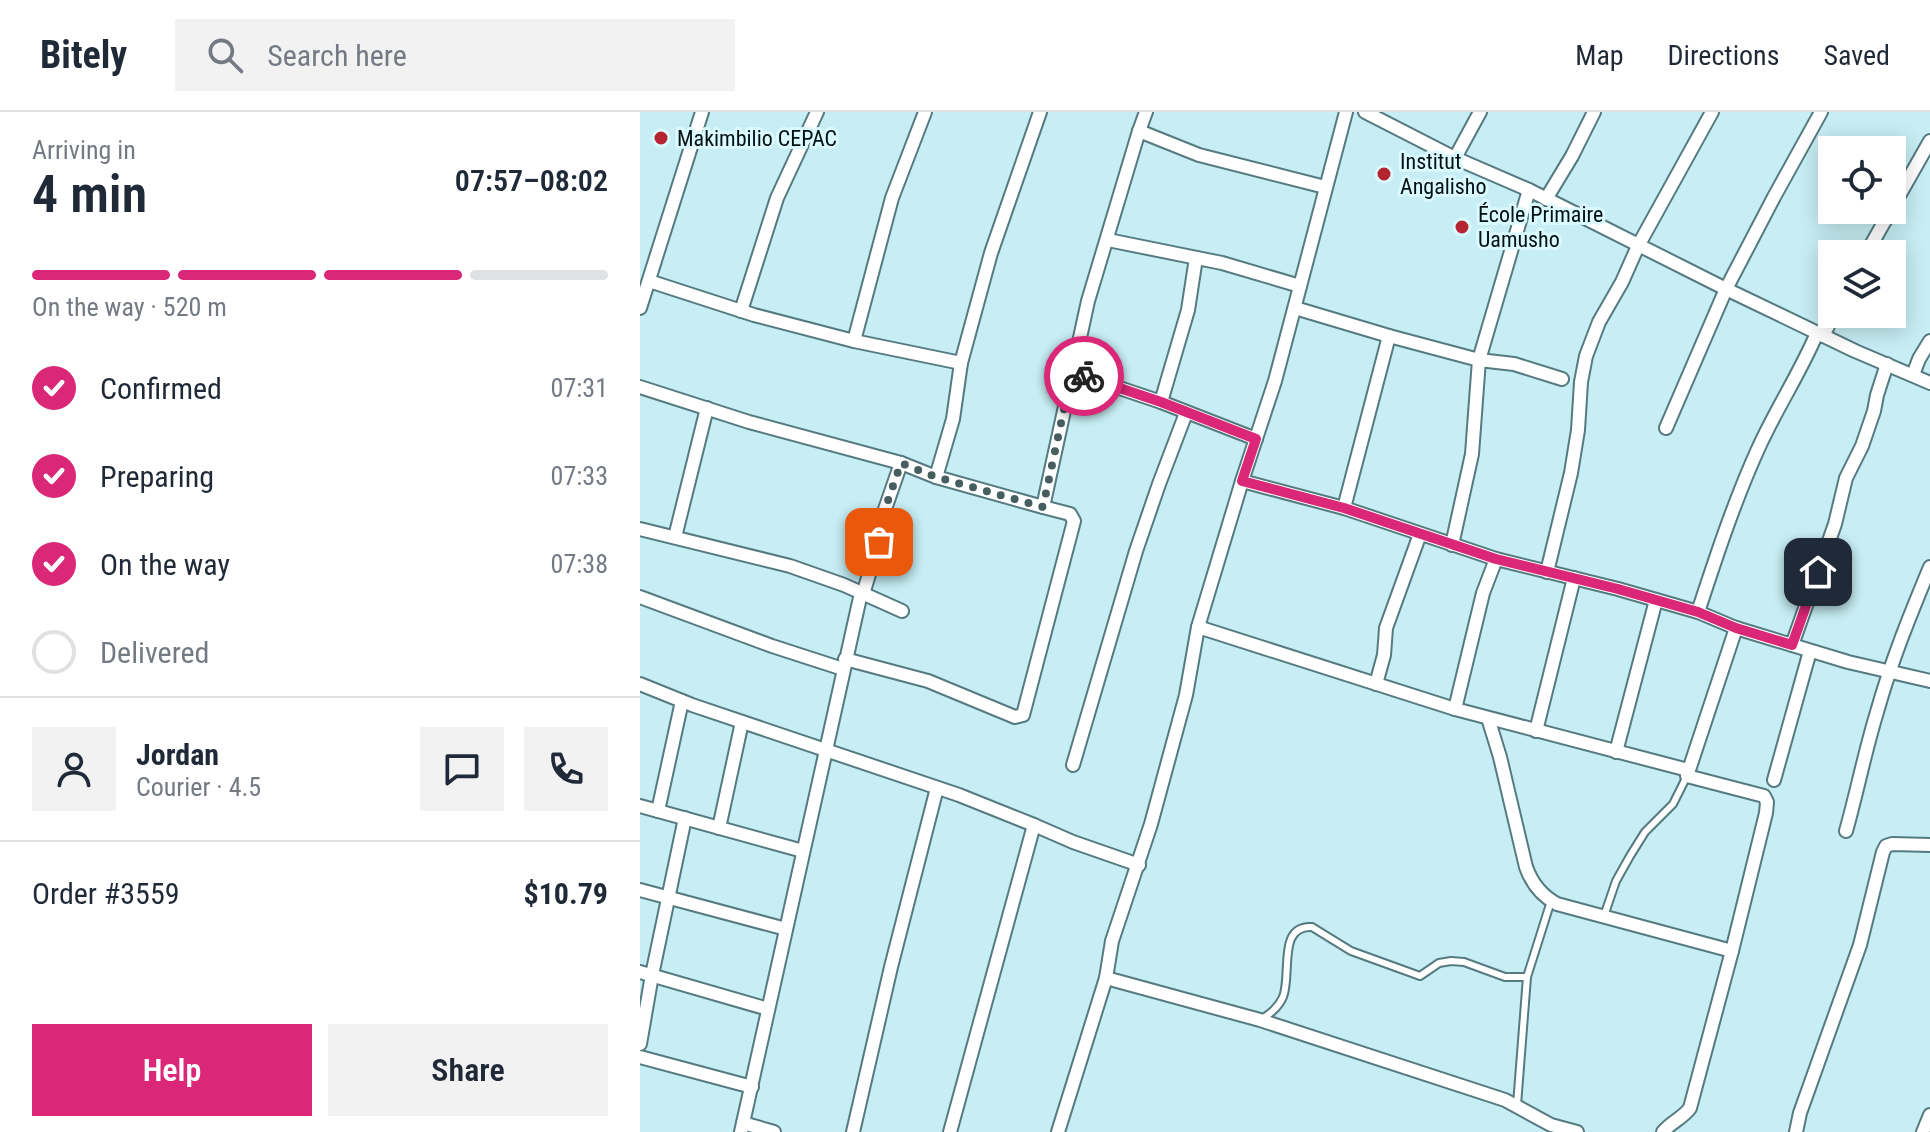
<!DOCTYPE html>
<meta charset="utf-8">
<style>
body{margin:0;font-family:"Roboto Condensed",sans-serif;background:#f2f2f3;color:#1f2937;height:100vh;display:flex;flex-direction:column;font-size:30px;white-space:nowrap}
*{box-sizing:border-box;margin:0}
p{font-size:26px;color:#747a83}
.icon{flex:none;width:44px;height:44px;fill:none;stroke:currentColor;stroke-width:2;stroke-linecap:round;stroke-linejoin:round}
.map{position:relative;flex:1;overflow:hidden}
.side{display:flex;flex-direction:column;background:#fff;width:640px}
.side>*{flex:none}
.buttons{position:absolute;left:1178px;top:24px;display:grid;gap:16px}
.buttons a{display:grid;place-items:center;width:88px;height:88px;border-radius:0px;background:#fff;box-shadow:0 4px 20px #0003;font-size:40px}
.pin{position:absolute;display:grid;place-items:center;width:68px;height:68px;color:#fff;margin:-34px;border-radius:16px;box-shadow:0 4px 12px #0006}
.courier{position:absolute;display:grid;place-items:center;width:80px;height:80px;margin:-40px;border:6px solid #db2777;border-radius:50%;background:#fff;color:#222;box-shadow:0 2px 10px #0007}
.head em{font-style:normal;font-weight:600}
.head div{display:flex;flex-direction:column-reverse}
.head{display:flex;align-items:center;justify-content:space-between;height:136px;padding:0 32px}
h1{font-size:52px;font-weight:600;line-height:60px}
.bar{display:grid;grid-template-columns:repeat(4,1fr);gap:12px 8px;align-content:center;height:96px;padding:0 32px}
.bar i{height:10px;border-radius:6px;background:#e0e1e3}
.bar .active{background:#db2777}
.bar p{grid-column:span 4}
.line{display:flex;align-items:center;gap:20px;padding:0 32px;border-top:2px solid #e0e1e3}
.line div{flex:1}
.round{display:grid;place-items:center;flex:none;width:84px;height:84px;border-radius:0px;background:#f2f2f3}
ol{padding:0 32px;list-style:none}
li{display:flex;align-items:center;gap:24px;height:88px}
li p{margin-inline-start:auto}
li .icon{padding:8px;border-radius:50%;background:#db2777;color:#fff;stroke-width:4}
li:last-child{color:#747a83}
li i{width:44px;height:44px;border:4px solid #e0e1e3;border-radius:50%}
.action{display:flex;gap:16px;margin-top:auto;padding:16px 32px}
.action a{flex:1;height:92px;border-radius:0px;background:#db2777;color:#fff;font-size:32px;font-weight:600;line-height:92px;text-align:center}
.action a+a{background:#f2f2f3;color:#1f2937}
header{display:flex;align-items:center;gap:48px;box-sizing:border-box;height:112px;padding:0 40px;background:#fff;border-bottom:2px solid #e0e1e3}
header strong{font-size:38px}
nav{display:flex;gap:44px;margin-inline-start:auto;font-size:28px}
.search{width:560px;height:72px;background:#f2f2f3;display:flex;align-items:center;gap:20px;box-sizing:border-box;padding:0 28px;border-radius:0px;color:#747a83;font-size:30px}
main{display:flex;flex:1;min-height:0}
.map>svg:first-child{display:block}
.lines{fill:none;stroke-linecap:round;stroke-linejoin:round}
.lane-casing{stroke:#557a80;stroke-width:10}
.street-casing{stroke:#557a80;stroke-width:16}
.lane{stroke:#fff;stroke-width:6}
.street{stroke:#fff;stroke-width:12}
.done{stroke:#475e61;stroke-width:8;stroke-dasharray:0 14.4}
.route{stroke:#db2777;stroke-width:10}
.poi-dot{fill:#b52431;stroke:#dafaff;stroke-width:3}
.labels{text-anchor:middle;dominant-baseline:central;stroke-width:6;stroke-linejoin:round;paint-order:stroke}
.poi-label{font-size:22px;fill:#031012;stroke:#dafaff;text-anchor:start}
</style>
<header>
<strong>Bitely</strong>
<div class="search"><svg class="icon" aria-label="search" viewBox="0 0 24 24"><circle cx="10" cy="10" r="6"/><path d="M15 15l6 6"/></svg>Search here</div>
<nav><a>Map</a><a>Directions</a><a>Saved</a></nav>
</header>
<main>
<section class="side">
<div class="head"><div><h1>4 min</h1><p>Arriving in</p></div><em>07:57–08:02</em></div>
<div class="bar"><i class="active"></i><i class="active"></i><i class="active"></i><i></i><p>On the way · 520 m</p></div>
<ol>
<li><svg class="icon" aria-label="check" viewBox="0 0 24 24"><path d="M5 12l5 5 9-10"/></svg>Confirmed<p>07:31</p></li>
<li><svg class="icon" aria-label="check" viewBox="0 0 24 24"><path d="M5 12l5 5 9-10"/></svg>Preparing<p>07:33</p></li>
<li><svg class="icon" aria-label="check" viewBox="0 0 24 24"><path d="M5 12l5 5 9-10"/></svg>On the way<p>07:38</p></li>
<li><i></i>Delivered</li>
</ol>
<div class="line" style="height:144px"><a class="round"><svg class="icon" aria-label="person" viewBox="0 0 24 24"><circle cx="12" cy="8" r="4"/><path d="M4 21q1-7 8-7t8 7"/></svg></a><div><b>Jordan</b><p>Courier · 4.5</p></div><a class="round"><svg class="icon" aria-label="chat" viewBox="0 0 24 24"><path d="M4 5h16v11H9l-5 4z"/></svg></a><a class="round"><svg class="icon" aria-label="phone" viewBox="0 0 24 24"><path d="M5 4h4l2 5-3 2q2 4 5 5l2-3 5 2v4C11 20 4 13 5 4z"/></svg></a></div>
<div class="line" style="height:104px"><div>Order #3559</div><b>$10.79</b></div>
<div class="action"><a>Help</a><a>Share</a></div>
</section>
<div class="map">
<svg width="1290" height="1020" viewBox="0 0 1290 1020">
<rect width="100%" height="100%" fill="#c6eef4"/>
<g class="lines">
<g class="lane-casing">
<g id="lane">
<polyline points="964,804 976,769 990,744 1005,720 1033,692 1047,664"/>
<path d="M 620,908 C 630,902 638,896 643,885 C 652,862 637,813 672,815 L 711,839 L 780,864 L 799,851 L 811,849 L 824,850 L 865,865 L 887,865"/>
<polyline points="877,993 887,865 911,789"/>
</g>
</g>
<g class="street-casing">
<g id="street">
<polyline points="725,0 815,46 889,78 1086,177 1215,239 1290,271"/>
<polyline points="499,19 559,43 685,75"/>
<polyline points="815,46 840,0"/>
<polyline points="906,87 932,44 954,0"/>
<polyline points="1252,96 1290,29"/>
<polyline points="468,128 582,151 660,174"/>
<polyline points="1226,142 1251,98"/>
<polyline points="9,169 114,203 214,229 321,251"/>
<polyline points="0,196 62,0"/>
<polyline points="655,196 749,224 839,248 874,252 922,267"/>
<polyline points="101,199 137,86 177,0"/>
<polyline points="1183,224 1194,202"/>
<polyline points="214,229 252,86 285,0"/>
<polyline points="432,260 521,290 616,327"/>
<polyline points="1273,263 1279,247 1290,229"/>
<polyline points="0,275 109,310 261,351 296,365 403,395 448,189 499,19 506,0"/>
<polyline points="521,290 548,198 556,146"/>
<polyline points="1026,316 1086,177 1134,85 1181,0"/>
<polyline points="296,365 313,307 321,251 351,141 400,0"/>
<polyline points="602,369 704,396 856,447 978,477 1058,500 1096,516 1208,550 1290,569"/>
<polyline points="704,396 749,224"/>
<polyline points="0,417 150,454 204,473 262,499"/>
<polyline points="35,425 67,296"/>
<polyline points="812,433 832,342 839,248 889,78"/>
<polyline points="907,460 931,361 938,318 941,270 946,244 959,210 982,170 998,134 1072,0"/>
<polyline points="223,482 239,430 244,400 261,351"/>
<polyline points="0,485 132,534 203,557"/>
<path d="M 1058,500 C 1076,445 1094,390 1118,337 C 1136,297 1160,261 1177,221"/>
<polyline points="558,515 815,597 1048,658"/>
<polyline points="1152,533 1195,412 1206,366 1222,334 1234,299 1237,283 1247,252"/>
<polyline points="205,547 288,569 375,605 383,603 434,409 430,402 403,395"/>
<polyline points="0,572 52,593 319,683 394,713 433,730 499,753"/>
<polyline points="736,572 744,543 746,516 780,422"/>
<polyline points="815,597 843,481 856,447"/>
<path d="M 848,606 L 860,645 L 886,755 C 892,772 902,784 917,792 L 1092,839"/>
<polyline points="896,619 934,466"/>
<polyline points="976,640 1016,488"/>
<polyline points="433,653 496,439 519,372 546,301"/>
<polyline points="1134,668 1170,539"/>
<polyline points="0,694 163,739"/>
<polyline points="18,699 42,589"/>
<polyline points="79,716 102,610"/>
<path d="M 1206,719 C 1217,680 1225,639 1237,600 C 1251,550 1270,503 1290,455"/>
<polyline points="0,778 146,817"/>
<polyline points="0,860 128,897"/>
<polyline points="466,866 620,908 865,988 911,1013 937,1020"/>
<polyline points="0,932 12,863 45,706"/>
<polyline points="0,945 112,975"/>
<polyline points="103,1011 134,1020"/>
<polyline points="101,1020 221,481"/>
<polyline points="213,1020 251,855 297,676"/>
<polyline points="310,1020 394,713"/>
<polyline points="418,1020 466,866 472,829 511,712 546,583 558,515 602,369 635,269 706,0"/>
<path d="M 1023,1020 C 1031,1010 1043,1006 1050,996 L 1092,839 L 1126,701 L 1127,690 L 1124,684 L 1047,664 L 1096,516"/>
<polyline points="1156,1020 1160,1001 1220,833 1243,740 1246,734 1252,732 1290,733"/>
<polyline points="1283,1020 1290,1003"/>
</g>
</g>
<use href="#lane" class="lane"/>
<use href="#street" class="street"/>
</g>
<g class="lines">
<polyline class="done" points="239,430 244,400 261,351 296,365 403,395 432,260 444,264"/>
<polyline class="route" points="444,264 521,290 616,327 602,369 704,396 856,447 978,477 1058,500 1096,516 1152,533 1178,460"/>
</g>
<g class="poi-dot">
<circle cx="21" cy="26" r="8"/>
<circle cx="744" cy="62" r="8"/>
<circle cx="822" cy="115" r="8"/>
</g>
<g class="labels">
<g class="poi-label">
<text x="37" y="26">Makimbilio CEPAC</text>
<text x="760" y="49">Institut<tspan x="760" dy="25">Angalisho</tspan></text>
<text x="838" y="102">École Primaire<tspan x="838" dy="25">Uamusho</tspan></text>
</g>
</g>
</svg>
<div class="buttons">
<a><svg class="icon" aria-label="locate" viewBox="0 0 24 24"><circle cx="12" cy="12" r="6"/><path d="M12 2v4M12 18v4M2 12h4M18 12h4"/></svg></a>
<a><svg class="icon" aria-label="layers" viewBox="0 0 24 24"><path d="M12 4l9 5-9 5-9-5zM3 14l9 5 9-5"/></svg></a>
</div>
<div class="pin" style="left:239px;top:430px;background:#ea580c"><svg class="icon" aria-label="bag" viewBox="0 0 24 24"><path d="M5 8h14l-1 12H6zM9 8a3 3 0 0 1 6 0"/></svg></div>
<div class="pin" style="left:1178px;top:460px;background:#1f2937"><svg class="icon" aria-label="home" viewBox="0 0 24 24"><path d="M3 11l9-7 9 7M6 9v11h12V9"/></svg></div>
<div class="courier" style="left:444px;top:264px"><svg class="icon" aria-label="bike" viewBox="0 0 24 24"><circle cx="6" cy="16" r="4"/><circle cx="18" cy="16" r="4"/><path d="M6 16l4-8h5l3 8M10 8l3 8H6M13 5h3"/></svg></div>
</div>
</main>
